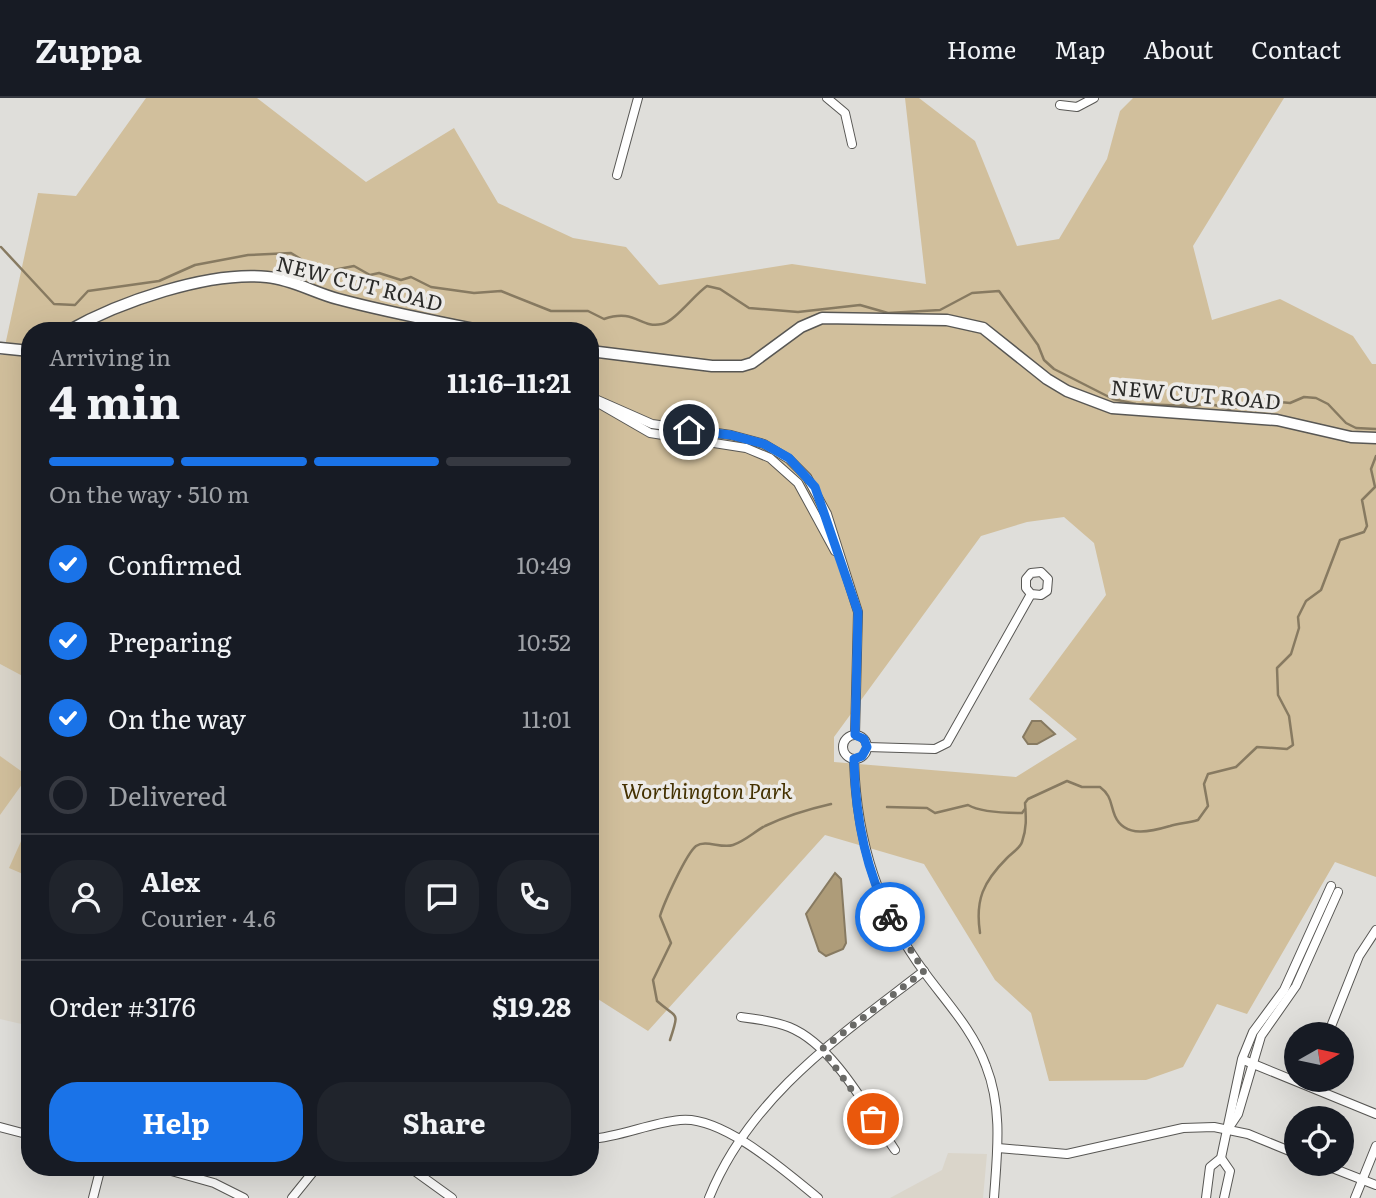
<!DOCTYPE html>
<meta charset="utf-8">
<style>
body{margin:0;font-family:Literata,serif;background:#20242c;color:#f1f3f6;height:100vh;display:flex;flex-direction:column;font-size:26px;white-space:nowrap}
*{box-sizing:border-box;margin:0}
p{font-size:23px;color:#9ea1a6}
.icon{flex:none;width:38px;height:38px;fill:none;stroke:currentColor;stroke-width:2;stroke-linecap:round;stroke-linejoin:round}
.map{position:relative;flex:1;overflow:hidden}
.drawer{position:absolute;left:21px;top:224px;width:578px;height:854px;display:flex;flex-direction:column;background:#171b24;border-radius:28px;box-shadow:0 7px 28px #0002}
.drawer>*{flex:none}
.needle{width:46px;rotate:81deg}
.buttons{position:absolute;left:1284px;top:924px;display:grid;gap:14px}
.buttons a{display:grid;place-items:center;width:70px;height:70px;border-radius:50%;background:#171b24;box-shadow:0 7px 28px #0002;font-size:35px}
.pin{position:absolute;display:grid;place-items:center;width:60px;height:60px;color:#fff;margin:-30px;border:4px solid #fff;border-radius:50%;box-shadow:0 2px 7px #0007}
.courier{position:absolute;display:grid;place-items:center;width:70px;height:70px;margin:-35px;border:5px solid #1a73e8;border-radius:50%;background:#fff;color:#222;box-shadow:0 2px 9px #0007}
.headline em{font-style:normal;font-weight:700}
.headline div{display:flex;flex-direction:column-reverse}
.headline{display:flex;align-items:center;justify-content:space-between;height:119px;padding:0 28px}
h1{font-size:46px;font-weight:700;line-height:52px}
.bar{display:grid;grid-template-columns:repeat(4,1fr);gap:10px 7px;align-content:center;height:84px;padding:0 28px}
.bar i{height:9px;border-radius:5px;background:#363941}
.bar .current{background:#1a73e8}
.bar p{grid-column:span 4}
.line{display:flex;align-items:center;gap:18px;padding:0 28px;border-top:2px solid #363941}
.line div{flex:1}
.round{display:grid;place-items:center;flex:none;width:74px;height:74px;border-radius:28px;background:#20242c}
ol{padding:0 28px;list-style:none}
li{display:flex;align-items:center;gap:21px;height:77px}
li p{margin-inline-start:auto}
li .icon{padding:7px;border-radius:50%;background:#1a73e8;color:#fff;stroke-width:4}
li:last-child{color:#9ea1a6}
li i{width:38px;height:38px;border:4px solid #363941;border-radius:50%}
.primary-button{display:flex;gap:14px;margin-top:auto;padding:14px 28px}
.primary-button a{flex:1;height:80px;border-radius:28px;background:#1a73e8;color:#fff;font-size:28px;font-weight:700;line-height:80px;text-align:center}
.primary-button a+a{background:#20242c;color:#f1f3f6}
header{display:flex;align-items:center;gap:42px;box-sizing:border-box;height:98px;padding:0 35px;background:#171b24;border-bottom:2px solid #363941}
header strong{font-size:33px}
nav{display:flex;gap:38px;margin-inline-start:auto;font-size:24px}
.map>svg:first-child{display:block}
.built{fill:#dad5ca}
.green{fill:#d1bf9c;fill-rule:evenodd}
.water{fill:#ae9c79;stroke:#877a61;stroke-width:2}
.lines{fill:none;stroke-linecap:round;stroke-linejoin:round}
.stream{stroke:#877a61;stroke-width:2.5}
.minor-casing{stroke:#585754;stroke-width:10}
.tertiary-casing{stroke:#585754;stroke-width:13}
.minor{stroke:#fff;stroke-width:8}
.tertiary{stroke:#fff;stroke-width:10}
.done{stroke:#6a6a67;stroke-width:7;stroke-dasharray:0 12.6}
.route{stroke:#1a73e8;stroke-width:9}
.labels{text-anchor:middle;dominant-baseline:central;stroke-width:7;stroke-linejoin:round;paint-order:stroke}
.street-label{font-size:21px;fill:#2b2b29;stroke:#edebe8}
.park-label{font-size:21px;font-style:italic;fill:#443101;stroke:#edebe8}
</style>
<header>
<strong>Zuppa</strong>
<nav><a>Home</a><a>Map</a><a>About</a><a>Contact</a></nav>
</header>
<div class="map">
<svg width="1376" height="1100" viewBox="0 0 1376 1100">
<rect width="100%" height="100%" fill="#dfdeda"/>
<g class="built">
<polygon points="0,566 30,582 30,928 0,921"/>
<polygon points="948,1055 987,1056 983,1100 890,1100 942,1072"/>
</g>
<g class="green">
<path d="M 146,0 L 257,0 L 366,84 L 454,30 L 498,105 L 573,140 L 626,149 L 659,187 L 792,166 L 926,186 L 905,0 L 919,0 L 975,43 L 1017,148 L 1059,141 L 1107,61 L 1120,13 L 1133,0 L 1284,0 L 1193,148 L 1212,222 L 1280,201 L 1353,238 L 1372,266 L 1376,266 L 1376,779 L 1335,764 L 1247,916 L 1217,906 L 1183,969 L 1146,982 L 1049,983 L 1031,915 L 995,882 L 924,766 L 825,737 L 648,933 L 590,896 L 590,233 L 30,233 L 30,582 L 0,566 L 0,257 L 3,257 L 38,95 L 76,98 ZM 1064,419 L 1094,445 L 1106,497 L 1029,601 L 1077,641 L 1016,679 L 834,664 L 834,639 L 981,438 L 1027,424 Z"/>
<polygon points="0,658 28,678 0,717"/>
<polygon points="22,741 30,744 30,779 9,770"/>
</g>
<g class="water">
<polygon points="1032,623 1041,623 1055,636 1037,646 1028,646 1023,639"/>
<polygon points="835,775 841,781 846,845 843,851 826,858 819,853 806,816"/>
</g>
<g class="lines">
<g class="stream">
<path d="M 1,149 L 54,206 L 75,207 L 88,193 L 159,183 L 195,167 L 248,157 L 291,155 L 315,170 L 328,173 L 354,168 L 370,177 L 379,175 L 401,182 L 411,179 L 431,189 L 474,195 L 501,193 L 551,213 L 588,213 L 604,221 C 636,210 640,231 662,226 C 674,224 694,197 707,188 L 720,191 L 749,210 L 798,214 L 860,207 L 888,215 L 940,212 L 972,195 L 999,193 L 1038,247 L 1044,262 L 1054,271 L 1113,301 L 1136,306 L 1194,308 L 1207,305 L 1229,311 L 1269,303 L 1290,305 L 1304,299 L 1316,300 L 1328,306 L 1346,325 L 1356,330 L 1376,331"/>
<path d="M 887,709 L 927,710 L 935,715 L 968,707 C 980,714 1008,715 1022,715 L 1025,711"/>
<path d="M 980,835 C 975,802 983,784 1007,760 C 1012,755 1020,750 1022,744 C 1027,730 1026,719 1025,705 L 1028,701 L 1067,683 L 1082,689 L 1100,689 C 1112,698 1110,706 1115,718 C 1125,741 1153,733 1170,728 C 1179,725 1189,725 1198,722 L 1208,708 L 1204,686 L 1208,676 L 1236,669 L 1257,649 L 1287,651 L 1293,647 L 1289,618 L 1278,597 L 1277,570 L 1291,556 L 1299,530 L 1298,519 L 1306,503 L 1321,492 L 1340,442 L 1364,434 L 1367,428 L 1362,402 L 1375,389 L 1371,371 L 1376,358"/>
<path d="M 670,942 C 680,912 677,921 657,903 L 653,882 L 671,845 L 660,818 C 664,805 686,756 696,748 C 706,741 721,751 733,747 C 745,743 754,734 765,728 C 786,718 809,711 831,706"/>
</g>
<g class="minor-casing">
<g id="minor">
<polyline points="827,0 845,15 852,46"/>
<polyline points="1060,7 1077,9 1094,0"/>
<polyline points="617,77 638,0"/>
<polyline points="593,300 652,326 731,337 764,346 789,361 807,379 827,416 858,514 855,637"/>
<polyline points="598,305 650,335 746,350 770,360 798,385 835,453"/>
<circle cx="855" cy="649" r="12"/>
<polyline points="867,649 935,651 947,645 1031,496 1041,497 1047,493 1048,481 1041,474 1031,475 1026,481 1026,490 1031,496"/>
<path d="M 854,661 C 856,740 877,811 925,875 C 947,905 973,932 986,968 C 1003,1011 997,1056 994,1100"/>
<path d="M 741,919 C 757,921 774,923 789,929 C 834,947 868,1013 895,1052"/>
<polyline points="1328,936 1359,858 1376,832"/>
<polyline points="1246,963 1376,1016"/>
<polyline points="0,1029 30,1037"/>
<polyline points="1228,1031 1238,1016 1261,938 1296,888 1338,794"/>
<path d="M 590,1041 C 621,1039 649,1025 680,1022 C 722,1017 786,1074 818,1100"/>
<polyline points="998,1050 1067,1056 1183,1030 1214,1029 1248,1036 1297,1056"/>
<polyline points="1221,1060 1230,1073 1224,1100"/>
<polyline points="1322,1066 1376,1087"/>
<polyline points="157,1069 214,1085 244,1100"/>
<polyline points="409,1069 452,1100"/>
<polyline points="93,1100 101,1069"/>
<polyline points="292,1100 317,1069"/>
<path d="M 709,1100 C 750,998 840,938 924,873"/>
<polyline points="1206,1100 1210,1069 1221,1060 1242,961 1253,934 1284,892 1331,788"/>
<polyline points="1355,1100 1376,1048"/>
</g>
</g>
<g class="tertiary-casing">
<g id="tertiary">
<path d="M 68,233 C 119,204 208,173 267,179 C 291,181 315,195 338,201 C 386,214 435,223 484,233"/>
<polyline points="0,250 30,253"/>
<polyline points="590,253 712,268 742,268 752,265 801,229 822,220 947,222 983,230 1047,281 1067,293 1112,310 1277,322 1351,339 1376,340"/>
</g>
</g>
<use href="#minor" class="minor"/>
<use href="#tertiary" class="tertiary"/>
</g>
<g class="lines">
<polyline class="done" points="873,1021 822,951 924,873 890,819"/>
<path class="route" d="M 689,332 L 731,337 L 764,346 L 789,360 L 815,389 L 858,514 L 855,637 L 864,641 L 867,649 L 862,658 L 854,661 C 855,716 864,769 890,819"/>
</g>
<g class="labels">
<g class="street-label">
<text transform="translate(360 184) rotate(14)">NEW CUT ROAD</text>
<text transform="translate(1196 295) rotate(5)">NEW CUT ROAD</text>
</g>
<g class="park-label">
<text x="707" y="691">Worthington Park</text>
</g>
</g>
</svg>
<div class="buttons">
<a><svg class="needle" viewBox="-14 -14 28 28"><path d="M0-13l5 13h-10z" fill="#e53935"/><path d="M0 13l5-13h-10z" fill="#9ea1a6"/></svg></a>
<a><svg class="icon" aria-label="locate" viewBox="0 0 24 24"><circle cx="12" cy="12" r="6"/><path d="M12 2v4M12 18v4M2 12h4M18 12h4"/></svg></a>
</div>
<div class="pin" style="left:873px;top:1021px;background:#ea580c"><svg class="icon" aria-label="bag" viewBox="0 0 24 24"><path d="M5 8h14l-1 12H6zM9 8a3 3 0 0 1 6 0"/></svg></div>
<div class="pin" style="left:689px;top:332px;background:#1f2937"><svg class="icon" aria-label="home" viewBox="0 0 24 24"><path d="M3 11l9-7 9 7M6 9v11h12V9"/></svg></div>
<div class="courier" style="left:890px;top:819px"><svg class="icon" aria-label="bike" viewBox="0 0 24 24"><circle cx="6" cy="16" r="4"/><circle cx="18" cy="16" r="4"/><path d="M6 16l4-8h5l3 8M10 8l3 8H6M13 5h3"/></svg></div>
<section class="drawer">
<div class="headline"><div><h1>4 min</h1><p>Arriving in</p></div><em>11:16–11:21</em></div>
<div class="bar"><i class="current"></i><i class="current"></i><i class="current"></i><i></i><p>On the way · 510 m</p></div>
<ol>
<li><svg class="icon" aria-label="check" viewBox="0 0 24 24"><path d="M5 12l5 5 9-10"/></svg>Confirmed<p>10:49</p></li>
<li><svg class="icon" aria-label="check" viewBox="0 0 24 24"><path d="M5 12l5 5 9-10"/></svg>Preparing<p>10:52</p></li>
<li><svg class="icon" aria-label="check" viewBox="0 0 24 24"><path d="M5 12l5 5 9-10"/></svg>On the way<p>11:01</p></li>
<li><i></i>Delivered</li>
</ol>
<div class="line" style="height:126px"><a class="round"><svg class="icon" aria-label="person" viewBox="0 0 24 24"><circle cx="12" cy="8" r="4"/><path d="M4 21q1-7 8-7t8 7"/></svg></a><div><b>Alex</b><p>Courier · 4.6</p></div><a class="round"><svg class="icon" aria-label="chat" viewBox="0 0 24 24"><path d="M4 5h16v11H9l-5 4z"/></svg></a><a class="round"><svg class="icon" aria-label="phone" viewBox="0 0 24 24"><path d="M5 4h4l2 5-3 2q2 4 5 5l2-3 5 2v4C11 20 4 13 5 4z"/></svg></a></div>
<div class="line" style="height:91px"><div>Order #3176</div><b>$19.28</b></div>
<div class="primary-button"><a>Help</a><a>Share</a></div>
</section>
</div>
